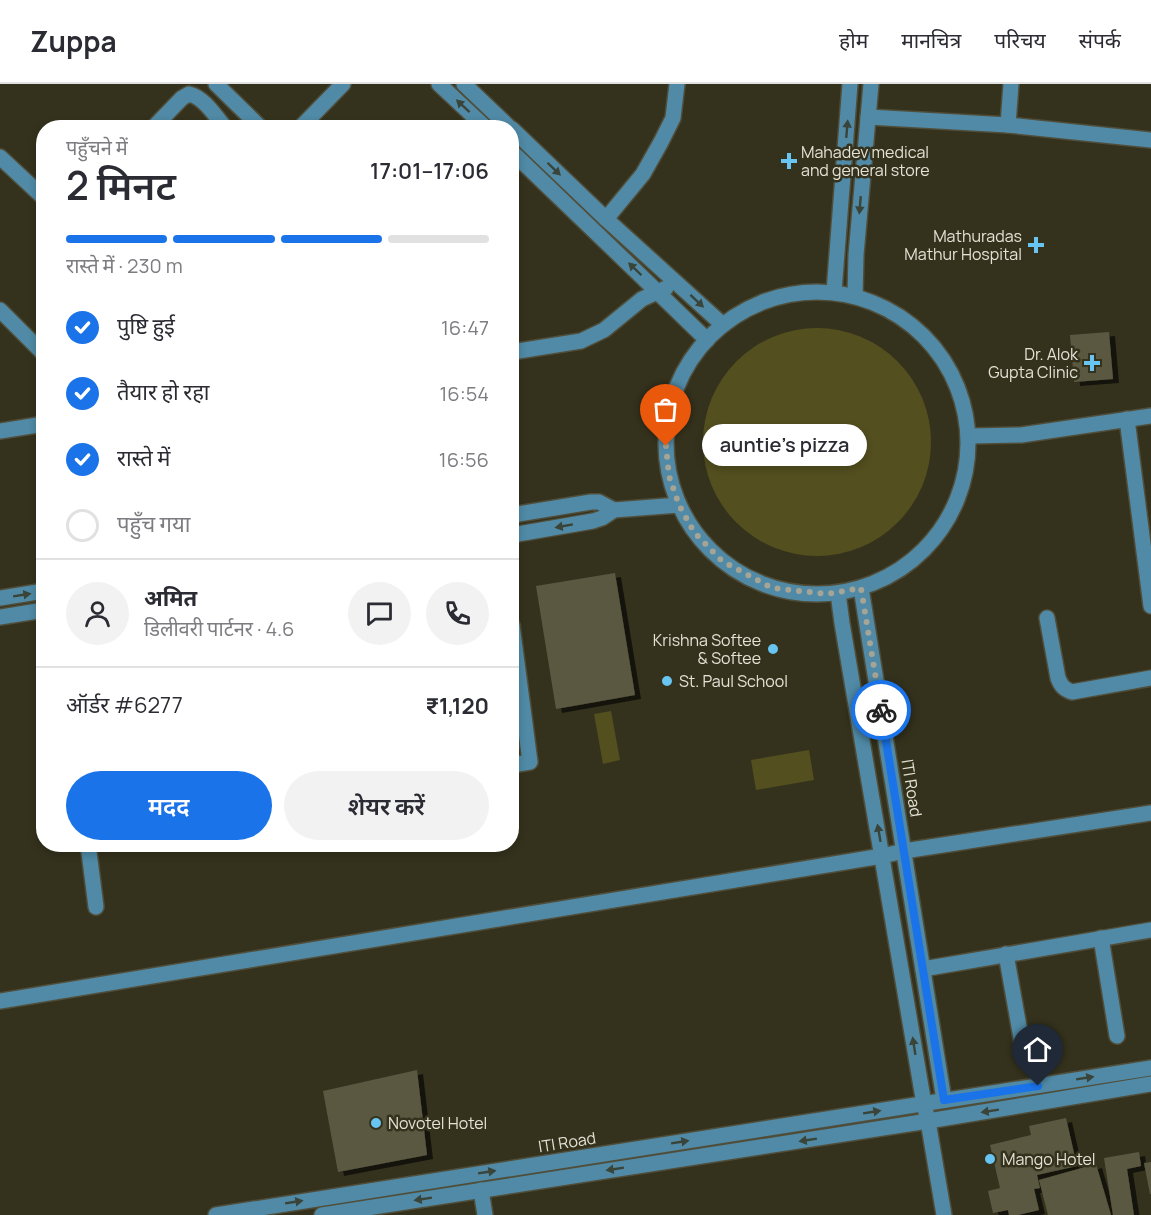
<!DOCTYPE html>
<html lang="hi">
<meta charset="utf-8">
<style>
body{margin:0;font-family:Manrope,"Noto Sans Devanagari",sans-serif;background:#f2f2f3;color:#2b2b33;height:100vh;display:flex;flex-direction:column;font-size:22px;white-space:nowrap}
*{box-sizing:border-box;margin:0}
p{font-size:20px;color:#7c7c81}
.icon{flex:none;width:33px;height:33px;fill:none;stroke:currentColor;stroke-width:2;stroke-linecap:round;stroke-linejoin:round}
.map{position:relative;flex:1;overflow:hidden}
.drawer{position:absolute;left:36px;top:36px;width:483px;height:732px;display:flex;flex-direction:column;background:#fff;border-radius:24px;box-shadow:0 3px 9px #0003}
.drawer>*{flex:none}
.pin{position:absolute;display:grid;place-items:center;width:51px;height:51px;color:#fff;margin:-62px -26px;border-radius:50% 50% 50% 0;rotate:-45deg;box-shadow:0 0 6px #0007}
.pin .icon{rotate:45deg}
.courier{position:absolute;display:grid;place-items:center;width:60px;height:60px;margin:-30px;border:4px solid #1a73e8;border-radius:50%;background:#fff;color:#222;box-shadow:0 2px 8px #0007}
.bubble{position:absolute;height:42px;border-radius:21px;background:#fff;box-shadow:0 3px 9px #0003;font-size:20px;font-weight:600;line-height:42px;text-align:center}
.headline em{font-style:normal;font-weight:600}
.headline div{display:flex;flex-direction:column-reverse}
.headline{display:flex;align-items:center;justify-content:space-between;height:102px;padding:0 30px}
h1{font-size:39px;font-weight:600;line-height:45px}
.bar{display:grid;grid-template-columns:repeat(4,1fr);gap:9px 6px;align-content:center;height:72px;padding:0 30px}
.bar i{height:8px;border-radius:4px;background:#e1e1e2}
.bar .on{background:#1a73e8}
.bar p{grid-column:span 4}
.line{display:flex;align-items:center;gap:15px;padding:0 30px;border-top:2px solid #e1e1e2}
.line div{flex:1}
.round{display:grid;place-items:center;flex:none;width:63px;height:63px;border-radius:32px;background:#f2f2f3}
ol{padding:0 30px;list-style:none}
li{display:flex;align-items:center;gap:18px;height:66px}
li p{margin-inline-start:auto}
li .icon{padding:6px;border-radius:50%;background:#1a73e8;color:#fff;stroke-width:4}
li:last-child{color:#7c7c81}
li i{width:33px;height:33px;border:3px solid #e1e1e2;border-radius:50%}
.button{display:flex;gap:12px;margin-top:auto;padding:12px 30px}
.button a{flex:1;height:69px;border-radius:36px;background:#1a73e8;color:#fff;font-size:24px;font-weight:600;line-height:69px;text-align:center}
.button a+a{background:#f2f2f3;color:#2b2b33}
header{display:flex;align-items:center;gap:36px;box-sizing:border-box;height:84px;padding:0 30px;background:#fff;border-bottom:2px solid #e1e1e2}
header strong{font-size:28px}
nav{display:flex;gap:33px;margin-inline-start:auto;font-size:21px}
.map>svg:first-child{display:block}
.green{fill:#534f1f}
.building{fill:#5a5841;filter:url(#shadow)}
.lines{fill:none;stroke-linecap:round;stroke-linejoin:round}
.minor-casing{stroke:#504e3a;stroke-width:18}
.minor{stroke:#508aa6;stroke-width:15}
.oneway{fill:#3a4438}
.done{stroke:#a6a495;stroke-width:6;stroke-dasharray:0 10.8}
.route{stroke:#1a73e8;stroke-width:8}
.poi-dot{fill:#68c4f0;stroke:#34321d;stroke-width:2}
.labels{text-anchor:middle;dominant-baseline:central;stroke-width:5;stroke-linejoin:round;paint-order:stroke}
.poi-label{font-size:16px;fill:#e3e2d5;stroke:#34321d;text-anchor:start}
.street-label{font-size:16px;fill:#e3e2d5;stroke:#34321d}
</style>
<header>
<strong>Zuppa</strong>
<nav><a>होम</a><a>मानचित्र</a><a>परिचय</a><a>संपर्क</a></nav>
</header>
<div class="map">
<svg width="1151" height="1131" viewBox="0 0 1151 1131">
<defs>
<filter id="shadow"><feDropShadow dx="6" dy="4" stdDeviation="0" flood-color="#0009"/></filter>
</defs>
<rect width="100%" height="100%" fill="#34321d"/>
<g class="green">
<circle cx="817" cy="358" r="114"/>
<polygon points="611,627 620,676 603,680 594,630"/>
<polygon points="809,666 814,696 756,706 751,676"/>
</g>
<g class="building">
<polygon points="1109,248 1113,295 1074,298 1070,251"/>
<polygon points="615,489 635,611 556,625 536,502"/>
<polygon points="417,986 427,1071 338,1088 323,1007"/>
<polygon points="1066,1034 1077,1082 1037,1091 1040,1104 1034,1105 1039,1126 1018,1131 1009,1131 1008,1126 993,1129 988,1107 1000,1104 990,1061 1031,1051 1029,1042"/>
<polygon points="1139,1068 1141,1082 1127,1085 1134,1131 1113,1131 1104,1074"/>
<polygon points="1151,1078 1151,1110 1150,1110 1144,1079"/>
<polygon points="1096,1080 1111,1131 1048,1131 1039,1096"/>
</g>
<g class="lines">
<g class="minor-casing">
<g id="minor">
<polyline points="216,0 261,44"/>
<polyline points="439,0 486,44"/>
<polyline points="464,0 510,44"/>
<polyline points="868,33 1008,41 1011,0"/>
<polyline points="1008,41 1151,56"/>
<path d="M 153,44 L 182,14 L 189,10 C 203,13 214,30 223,41"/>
<polyline points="300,44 343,0"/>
<polyline points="512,45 606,135 723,241"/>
<polyline points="512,68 640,191 707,256"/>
<polyline points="0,73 44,114"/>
<polyline points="606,135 643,90 661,58 673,34 677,0"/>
<circle cx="817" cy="359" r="151"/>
<polyline points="834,208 850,0"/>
<polyline points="855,212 856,171 871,0"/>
<polyline points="0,226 44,270"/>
<polyline points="512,268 581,257 604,246 642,215 666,204"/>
<polyline points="1127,335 1151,522"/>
<polyline points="0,347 44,340"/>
<polyline points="970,352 1021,351 1151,332"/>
<polyline points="512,431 591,418 599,418 614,426"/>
<polyline points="512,451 593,437 602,434 614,426 679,421"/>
<polyline points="861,504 944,1016"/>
<polyline points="838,509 842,539 924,1020 928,1037 944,1131"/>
<polyline points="0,514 44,507"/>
<polyline points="0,533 44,526"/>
<path d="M 1047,534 L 1058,594 C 1061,602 1064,605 1072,608 L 1151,594"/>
<polyline points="512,541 530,678 512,681"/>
<polyline points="88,760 96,823"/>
<polyline points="1101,854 1117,952"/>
<polyline points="1006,870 1023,965"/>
<polyline points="923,885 1151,846"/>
<polyline points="0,917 882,772 904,767 1151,729"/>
<polyline points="481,1106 485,1131"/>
<polyline points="216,1131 1151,984"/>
<polyline points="322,1131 928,1037 1151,1000"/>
</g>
</g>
<use href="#minor" class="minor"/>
</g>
<defs><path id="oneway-solid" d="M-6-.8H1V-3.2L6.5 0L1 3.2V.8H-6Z" transform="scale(1.5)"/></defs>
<g class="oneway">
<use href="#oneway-solid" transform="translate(463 22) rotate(-137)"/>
<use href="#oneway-solid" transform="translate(847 45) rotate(-85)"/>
<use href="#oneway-solid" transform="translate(554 85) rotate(44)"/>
<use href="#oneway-solid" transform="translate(860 121) rotate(95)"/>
<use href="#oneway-solid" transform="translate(635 185) rotate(-136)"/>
<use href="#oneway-solid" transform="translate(697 217) rotate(43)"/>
<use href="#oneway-solid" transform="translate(564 442) rotate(170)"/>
<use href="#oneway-solid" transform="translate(22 511) rotate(-9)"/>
<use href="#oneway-solid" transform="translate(879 749) rotate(-100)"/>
<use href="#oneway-solid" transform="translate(914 962) rotate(-99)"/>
<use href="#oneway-solid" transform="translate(1085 994) rotate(-9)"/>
<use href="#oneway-solid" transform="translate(990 1027) rotate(171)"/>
<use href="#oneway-solid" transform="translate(872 1028) rotate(-9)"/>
<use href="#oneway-solid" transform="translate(808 1056) rotate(171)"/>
<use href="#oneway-solid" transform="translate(680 1058) rotate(-9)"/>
<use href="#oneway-solid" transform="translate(615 1085) rotate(171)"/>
<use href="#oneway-solid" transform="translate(487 1088) rotate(-9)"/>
<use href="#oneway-solid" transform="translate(423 1115) rotate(171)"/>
<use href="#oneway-solid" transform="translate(294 1118) rotate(-9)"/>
</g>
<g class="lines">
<polyline class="done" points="666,362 669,392 679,421 694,448 722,477 772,504 827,510 861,504 881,626"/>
<polyline class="route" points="881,626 944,1016 1038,1002"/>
</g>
<g class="poi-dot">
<path d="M786 68h6v6h6v6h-6v6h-6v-6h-6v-6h6z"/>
<path d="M1033 152h6v6h6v6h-6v6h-6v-6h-6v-6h6z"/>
<path d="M1089 270h6v6h6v6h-6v6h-6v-6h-6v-6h6z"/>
<circle cx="773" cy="565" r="6"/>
<circle cx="667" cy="597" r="6"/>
<circle cx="376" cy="1039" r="6"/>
<circle cx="990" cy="1075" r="6"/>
</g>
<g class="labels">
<g class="poi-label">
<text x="801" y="68">Mahadev medical<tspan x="801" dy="18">and general store</tspan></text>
<text x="1022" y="152" text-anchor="end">Mathuradas<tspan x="1022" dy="18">Mathur Hospital</tspan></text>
<text x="1078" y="270" text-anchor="end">Dr. Alok<tspan x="1078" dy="18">Gupta Clinic</tspan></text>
<text x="761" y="556" text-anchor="end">Krishna Softee<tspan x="761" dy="18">&amp; Softee</tspan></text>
<text x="679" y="597">St. Paul School</text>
<text x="388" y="1039">Novotel Hotel</text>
<text x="1002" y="1075">Mango Hotel</text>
</g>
<g class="street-label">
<text transform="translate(912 704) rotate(81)">ITI Road</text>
<text transform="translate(567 1058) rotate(-9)">ITI Road</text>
</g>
</g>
</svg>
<div class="pin" style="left:666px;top:362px;background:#ea580c"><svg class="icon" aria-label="bag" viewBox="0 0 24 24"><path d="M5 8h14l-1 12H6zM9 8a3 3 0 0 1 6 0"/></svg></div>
<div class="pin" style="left:1038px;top:1002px;background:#1f2937"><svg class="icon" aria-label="home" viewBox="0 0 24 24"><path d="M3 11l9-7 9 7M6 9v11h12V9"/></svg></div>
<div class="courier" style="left:881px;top:626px"><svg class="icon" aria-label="bike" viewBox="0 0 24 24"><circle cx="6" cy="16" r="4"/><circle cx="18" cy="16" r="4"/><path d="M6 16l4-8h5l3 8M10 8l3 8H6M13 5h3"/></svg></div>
<div class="bubble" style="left:702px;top:340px;width:165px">auntie's pizza</div>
<section class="drawer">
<div class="headline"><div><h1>2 मिनट</h1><p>पहुँचने में</p></div><em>17:01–17:06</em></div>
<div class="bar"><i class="on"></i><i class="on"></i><i class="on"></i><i></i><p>रास्ते में · 230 m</p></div>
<ol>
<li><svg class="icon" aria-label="check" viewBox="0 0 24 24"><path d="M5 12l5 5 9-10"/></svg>पुष्टि हुई<p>16:47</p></li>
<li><svg class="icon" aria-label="check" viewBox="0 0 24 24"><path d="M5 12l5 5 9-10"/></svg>तैयार हो रहा<p>16:54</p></li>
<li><svg class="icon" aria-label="check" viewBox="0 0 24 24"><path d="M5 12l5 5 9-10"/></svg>रास्ते में<p>16:56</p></li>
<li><i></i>पहुँच गया</li>
</ol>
<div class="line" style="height:108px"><a class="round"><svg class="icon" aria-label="person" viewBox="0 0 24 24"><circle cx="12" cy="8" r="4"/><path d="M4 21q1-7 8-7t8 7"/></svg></a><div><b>अमित</b><p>डिलीवरी पार्टनर · 4.6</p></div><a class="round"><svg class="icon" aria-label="chat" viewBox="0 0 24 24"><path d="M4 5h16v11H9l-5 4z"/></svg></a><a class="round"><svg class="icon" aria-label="phone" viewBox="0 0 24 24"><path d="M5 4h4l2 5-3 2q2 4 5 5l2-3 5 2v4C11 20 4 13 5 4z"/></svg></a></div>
<div class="line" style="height:78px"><div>ऑर्डर #6277</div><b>₹1,120</b></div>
<div class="button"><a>मदद</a><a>शेयर करें</a></div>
</section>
</div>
